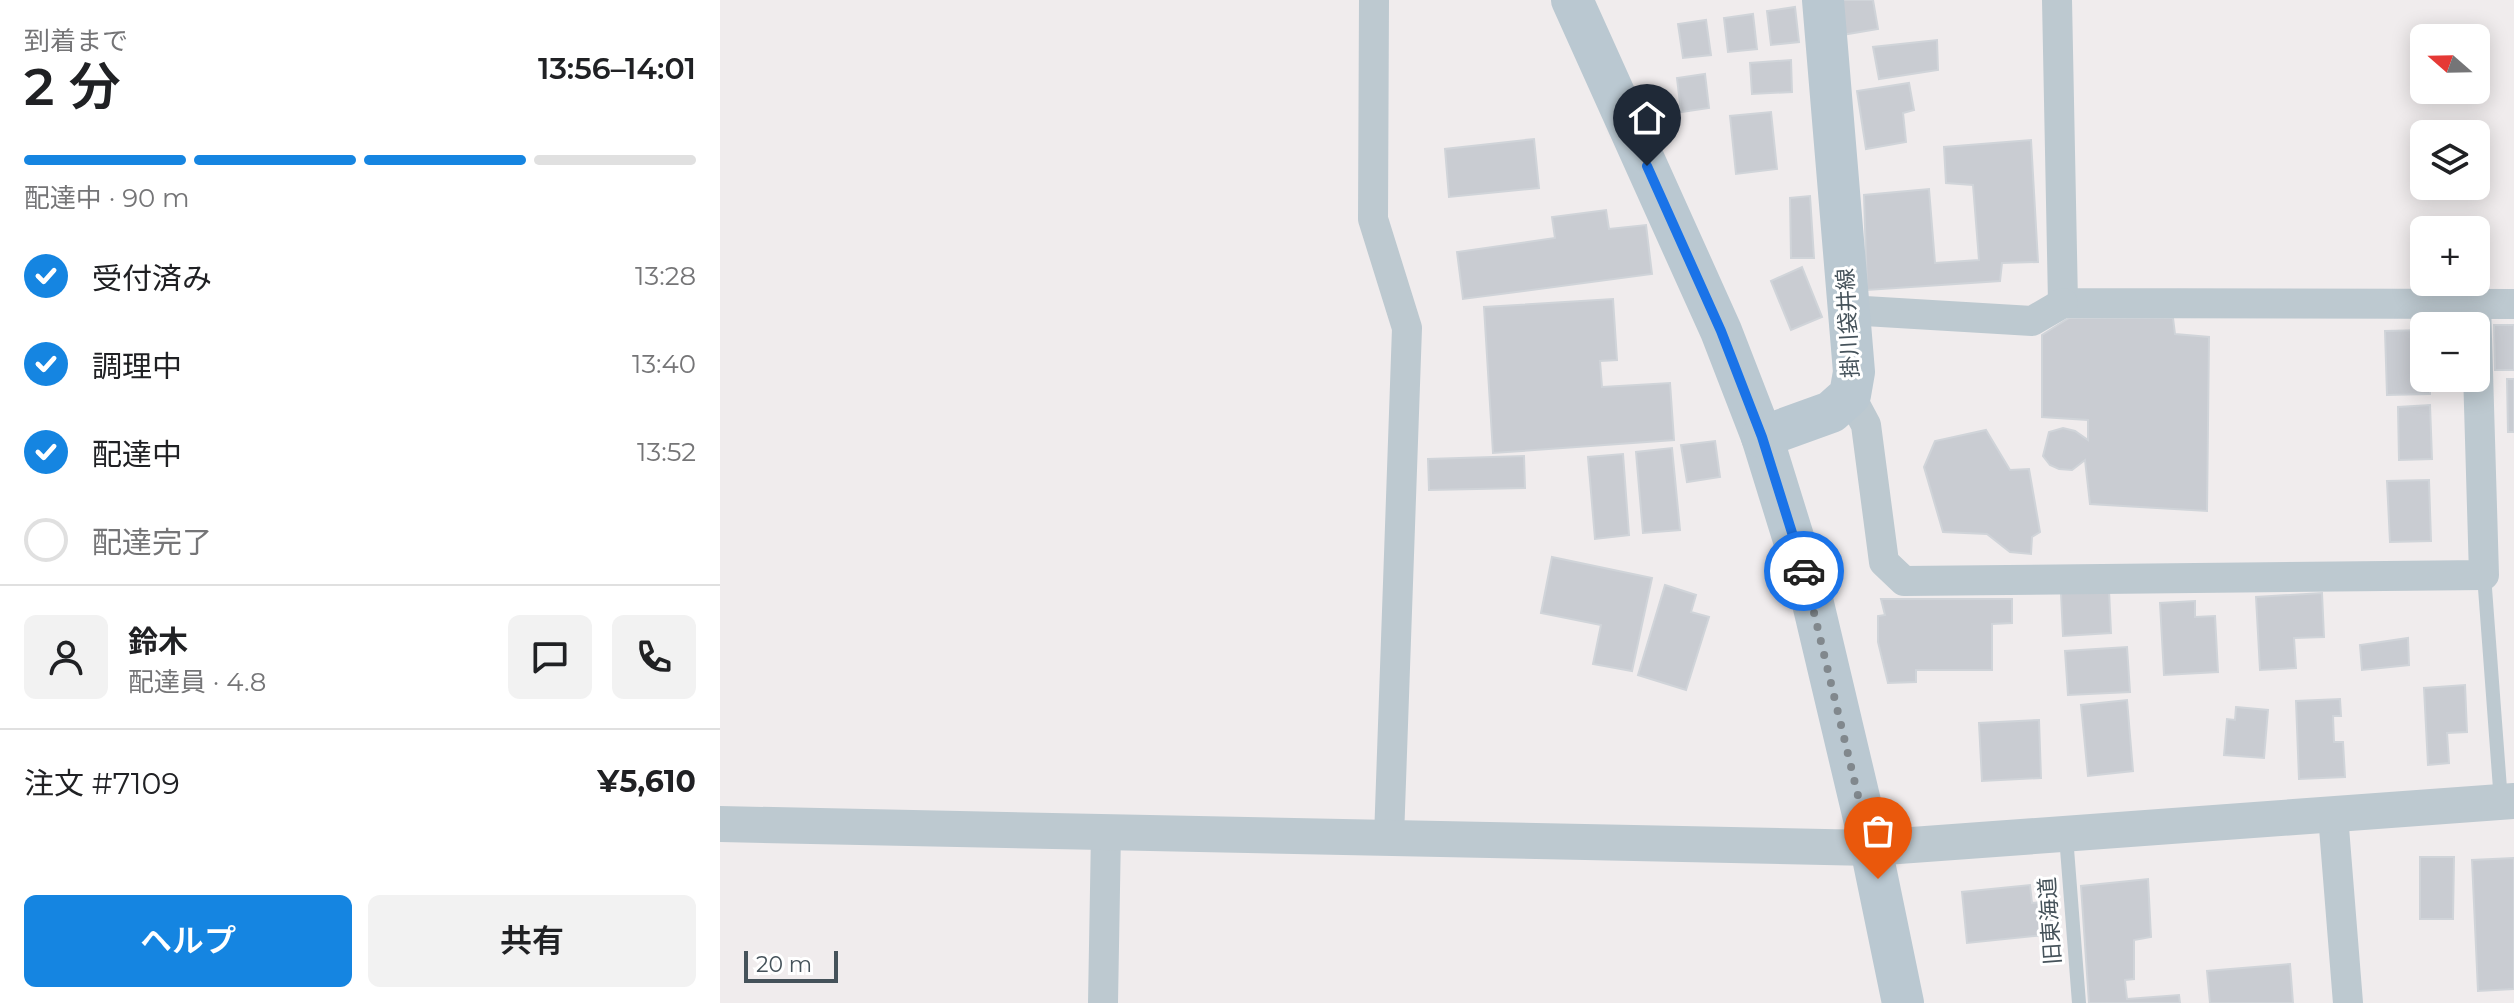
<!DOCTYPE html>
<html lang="ja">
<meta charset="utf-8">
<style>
body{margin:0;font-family:Montserrat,"Noto Sans JP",sans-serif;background:#f2f2f2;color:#202124;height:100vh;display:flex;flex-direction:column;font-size:30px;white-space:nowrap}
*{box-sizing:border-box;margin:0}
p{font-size:26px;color:#757577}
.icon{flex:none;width:44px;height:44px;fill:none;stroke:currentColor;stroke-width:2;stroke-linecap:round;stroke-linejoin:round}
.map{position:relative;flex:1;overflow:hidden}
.drawer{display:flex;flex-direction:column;background:#fff;width:720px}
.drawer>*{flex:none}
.needle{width:52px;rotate:290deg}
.controls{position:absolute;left:1690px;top:24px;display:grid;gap:16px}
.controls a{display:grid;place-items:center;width:80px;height:80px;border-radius:12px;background:#fff;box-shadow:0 4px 20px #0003;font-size:40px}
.scale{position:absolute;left:24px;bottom:20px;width:94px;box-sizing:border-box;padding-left:8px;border:4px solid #45525a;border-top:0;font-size:22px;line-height:28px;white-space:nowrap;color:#45525a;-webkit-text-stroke:6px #fff;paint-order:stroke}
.pin{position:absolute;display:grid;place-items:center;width:68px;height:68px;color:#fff;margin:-82px -34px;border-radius:50% 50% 50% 0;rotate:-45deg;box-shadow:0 0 8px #0007}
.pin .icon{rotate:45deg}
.courier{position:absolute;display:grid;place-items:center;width:80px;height:80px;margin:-40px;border:6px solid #1a73e8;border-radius:50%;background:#fff;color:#222;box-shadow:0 2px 10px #0007}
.overview em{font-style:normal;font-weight:600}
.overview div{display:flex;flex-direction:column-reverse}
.overview{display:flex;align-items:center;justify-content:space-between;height:136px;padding:0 24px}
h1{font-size:52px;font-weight:600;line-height:60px}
.bar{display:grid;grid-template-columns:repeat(4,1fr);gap:12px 8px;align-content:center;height:96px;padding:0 24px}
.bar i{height:10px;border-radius:6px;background:#e0e0e0}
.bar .on{background:#1585e1}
.bar p{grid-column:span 4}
.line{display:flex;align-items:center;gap:20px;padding:0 24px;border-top:2px solid #e0e0e0}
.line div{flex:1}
.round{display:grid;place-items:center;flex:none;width:84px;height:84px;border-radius:12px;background:#f2f2f2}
ol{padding:0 24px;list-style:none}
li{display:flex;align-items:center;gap:24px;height:88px}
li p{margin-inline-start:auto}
li .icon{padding:8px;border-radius:50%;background:#1585e1;color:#fff;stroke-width:4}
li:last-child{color:#757577}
li i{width:44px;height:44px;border:4px solid #e0e0e0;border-radius:50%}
.button{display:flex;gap:16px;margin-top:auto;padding:16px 24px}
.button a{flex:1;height:92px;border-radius:12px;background:#1585e1;color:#fff;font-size:32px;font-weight:600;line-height:92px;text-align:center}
.button a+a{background:#f2f2f2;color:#202124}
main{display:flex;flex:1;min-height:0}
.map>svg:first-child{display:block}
.building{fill:#c9ccd2;stroke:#d0d4d9;stroke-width:2}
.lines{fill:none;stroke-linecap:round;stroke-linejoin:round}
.service{stroke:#bdc9d0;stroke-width:14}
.minor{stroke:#bdc9d0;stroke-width:30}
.tertiary{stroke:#bdc9d0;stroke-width:36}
.secondary{stroke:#bac8d1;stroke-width:42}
.done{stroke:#81888d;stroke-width:8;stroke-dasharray:0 14.4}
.route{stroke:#1a73e8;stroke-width:10}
.labels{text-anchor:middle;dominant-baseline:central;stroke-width:6;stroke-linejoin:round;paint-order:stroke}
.street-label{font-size:22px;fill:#45525a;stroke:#fff}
</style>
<main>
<section class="drawer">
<div class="overview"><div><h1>2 分</h1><p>到着まで</p></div><em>13:56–14:01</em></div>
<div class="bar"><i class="on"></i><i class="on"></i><i class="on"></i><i></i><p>配達中 · 90 m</p></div>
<ol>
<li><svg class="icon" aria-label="check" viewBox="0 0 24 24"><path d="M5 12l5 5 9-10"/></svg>受付済み<p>13:28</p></li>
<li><svg class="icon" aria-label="check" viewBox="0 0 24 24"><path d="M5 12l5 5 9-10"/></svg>調理中<p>13:40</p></li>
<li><svg class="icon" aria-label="check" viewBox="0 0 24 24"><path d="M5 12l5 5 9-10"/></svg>配達中<p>13:52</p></li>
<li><i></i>配達完了</li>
</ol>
<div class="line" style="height:144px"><a class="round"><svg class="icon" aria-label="person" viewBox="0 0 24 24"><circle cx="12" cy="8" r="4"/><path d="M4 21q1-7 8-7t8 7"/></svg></a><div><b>鈴木</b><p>配達員 · 4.8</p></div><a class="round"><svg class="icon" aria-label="chat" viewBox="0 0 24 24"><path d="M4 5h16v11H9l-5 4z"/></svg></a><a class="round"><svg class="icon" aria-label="phone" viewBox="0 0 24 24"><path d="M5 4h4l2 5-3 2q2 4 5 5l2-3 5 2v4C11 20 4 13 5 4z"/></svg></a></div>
<div class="line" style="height:104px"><div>注文 #7109</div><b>¥5,610</b></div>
<div class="button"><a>ヘルプ</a><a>共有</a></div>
</section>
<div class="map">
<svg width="1794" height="1003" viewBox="0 0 1794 1003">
<rect width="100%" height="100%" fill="#f0eced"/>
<g class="building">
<polygon points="1117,0 1153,0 1158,29 1122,35"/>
<polygon points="1075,7 1079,42 1051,45 1047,11"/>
<polygon points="1033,14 1037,49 1008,52 1004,18"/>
<polygon points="986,20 991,55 963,58 958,24"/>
<polygon points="1217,40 1218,70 1159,79 1153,47"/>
<polygon points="1071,60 1072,92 1032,94 1030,63"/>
<polygon points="985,74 989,108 961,112 957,78"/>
<polygon points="1189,83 1194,110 1183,113 1186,142 1146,149 1137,91"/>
<polygon points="1051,112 1057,169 1016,174 1010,116"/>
<polygon points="814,139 819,188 729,197 725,149"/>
<polygon points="1311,140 1318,262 1282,263 1280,281 1147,290 1144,195 1209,189 1215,263 1259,260 1253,185 1226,183 1224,147"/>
<polygon points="1090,196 1094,258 1071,258 1070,198"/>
<polygon points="886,210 889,229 926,225 932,274 743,299 737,252 835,238 832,217"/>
<polygon points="1082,267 1102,317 1071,330 1051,281"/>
<polygon points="893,299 897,360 880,361 882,387 950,383 954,440 773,453 764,307"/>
<polygon points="1349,318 1453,318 1455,334 1489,337 1487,511 1370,504 1365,460 1352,470 1339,469 1330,465 1323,456 1329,432 1343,428 1355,431 1368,440 1368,420 1322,417 1322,335"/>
<polygon points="1774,325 1794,325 1794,370 1775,370"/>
<polygon points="1704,330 1704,378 1710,378 1710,394 1667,395 1665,331"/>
<polygon points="1787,379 1794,379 1794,432 1788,432"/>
<polygon points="1710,405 1712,459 1679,460 1678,407"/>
<polygon points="1266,430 1290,470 1309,469 1320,532 1312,537 1311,554 1290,552 1267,534 1223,532 1204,467 1215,441"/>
<polygon points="995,441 1000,477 967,482 961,445"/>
<polygon points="952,448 960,530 923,533 916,452"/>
<polygon points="903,454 909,535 875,539 868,457"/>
<polygon points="804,456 805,488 709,490 708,459"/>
<polygon points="1709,480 1711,541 1670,542 1667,481"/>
<polygon points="832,557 932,578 912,671 873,664 881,625 821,613"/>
<polygon points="945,585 976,595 971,612 989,617 966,690 918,675"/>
<polygon points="1389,590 1391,633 1343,636 1341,593"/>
<polygon points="1602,593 1604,637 1574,638 1576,668 1540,670 1536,597"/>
<polygon points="1161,599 1292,599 1292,623 1272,624 1272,670 1196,670 1196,682 1168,683 1158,642 1158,616 1165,615"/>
<polygon points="1475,601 1475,617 1495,616 1498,672 1444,675 1440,603"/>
<polygon points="1688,638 1689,665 1642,670 1640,645"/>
<polygon points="1407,647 1410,692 1348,695 1345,651"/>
<polygon points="1745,685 1747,732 1727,733 1729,763 1708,765 1704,688"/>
<polygon points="1620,699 1621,716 1613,716 1614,742 1623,742 1625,777 1579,779 1576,701"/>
<polygon points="1407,700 1413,771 1368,776 1361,705"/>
<polygon points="1516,707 1548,710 1544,758 1504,755 1507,719 1515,720"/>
<polygon points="1319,720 1321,778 1262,781 1259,723"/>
<polygon points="1700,857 1734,857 1733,919 1700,919"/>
<polygon points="1794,858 1794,989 1758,991 1752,860"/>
<polygon points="1428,879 1431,937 1414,940 1414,979 1405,980 1407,999 1459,995 1460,1003 1369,1003 1361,886"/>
<polygon points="1310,885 1312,903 1330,901 1334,934 1247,943 1242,892"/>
<polygon points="1570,964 1573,1003 1490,1003 1487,971"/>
</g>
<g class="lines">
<g class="service">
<polyline points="1764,575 1781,802"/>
<polyline points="1346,836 1359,1003"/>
</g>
<g class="minor">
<polyline points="654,0 653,219 687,328 669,838"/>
<polyline points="1337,0 1343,303 1794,304"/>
<polyline points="1128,310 1312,321 1343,303"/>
<polyline points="1130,395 1146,425 1164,562 1184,581 1764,575 1756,304"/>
<polyline points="1613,815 1628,1003"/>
<polyline points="383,1003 386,832"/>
</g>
<polyline class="tertiary" points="0,824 1151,848 1794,801"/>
<g class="secondary">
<polyline points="852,0 1001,331 1042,437 1091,595 1151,848 1183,1003"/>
<polyline points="1042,437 1111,412 1130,395 1134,372 1103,0"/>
</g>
</g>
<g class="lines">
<polyline class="done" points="1084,571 1158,879"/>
<polyline class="route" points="927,166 1001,331 1042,437 1084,571"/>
</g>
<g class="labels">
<g class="street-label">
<text transform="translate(1128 323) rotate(-93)">掛川袋井線</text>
<text transform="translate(1330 921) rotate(-94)">旧東海道</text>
</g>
</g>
</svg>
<div class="controls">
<a><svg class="needle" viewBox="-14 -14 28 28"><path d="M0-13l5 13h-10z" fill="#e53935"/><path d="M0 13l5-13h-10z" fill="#757577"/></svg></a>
<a><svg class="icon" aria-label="layers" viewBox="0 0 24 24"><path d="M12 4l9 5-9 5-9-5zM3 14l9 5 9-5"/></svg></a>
<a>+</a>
<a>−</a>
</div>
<div class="scale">20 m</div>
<div class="pin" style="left:1158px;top:879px;background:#ea580c"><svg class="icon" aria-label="bag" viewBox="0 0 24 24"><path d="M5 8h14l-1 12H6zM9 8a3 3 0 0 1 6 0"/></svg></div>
<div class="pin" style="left:927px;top:166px;background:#1f2937"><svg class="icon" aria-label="home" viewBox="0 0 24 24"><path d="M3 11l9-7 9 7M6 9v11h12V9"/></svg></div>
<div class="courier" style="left:1084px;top:571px"><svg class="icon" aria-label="car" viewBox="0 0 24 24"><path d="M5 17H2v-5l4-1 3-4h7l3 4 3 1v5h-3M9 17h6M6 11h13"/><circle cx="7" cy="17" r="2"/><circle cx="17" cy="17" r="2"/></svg></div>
</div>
</main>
